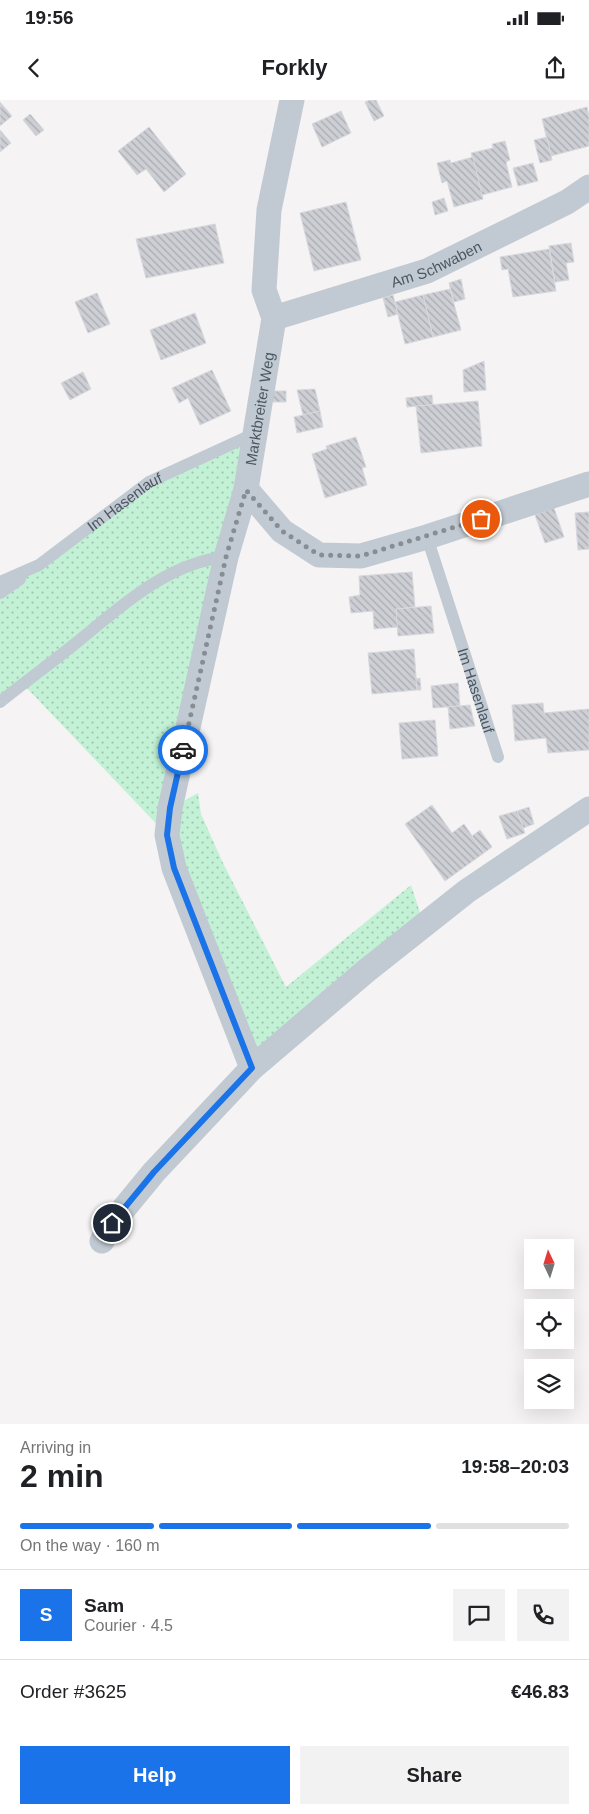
<!DOCTYPE html>
<meta charset="utf-8">
<style>
body{margin:0;font-family:Arial,sans-serif;background:#f2f2f2;color:#202124;height:100vh;display:flex;flex-direction:column;font-size:19px;white-space:nowrap}
*{box-sizing:border-box;margin:0}
p{font-size:16px;color:#757577}
.icon{flex:none;width:28px;height:28px;fill:none;stroke:currentColor;stroke-width:2;stroke-linecap:round;stroke-linejoin:round}
.map{position:relative;height:1324px;overflow:hidden}
.drawer{display:flex;flex-direction:column;background:#fff;flex:1}
.drawer>*{flex:none}
.needle{width:32px;rotate:356deg}
.tools{position:absolute;left:524px;top:1139px;display:grid;gap:10px}
.tools a{display:grid;place-items:center;width:50px;height:50px;border-radius:0px;background:#fff;box-shadow:0 5px 20px #0002;font-size:25px}
.pin{position:absolute;display:grid;place-items:center;width:42px;height:42px;color:#fff;margin:-21px;border:2px solid #fff;border-radius:50%;box-shadow:0 1px 5px #0007}
.courier{position:absolute;display:grid;place-items:center;width:50px;height:50px;margin:-25px;border:4px solid #1a73e8;border-radius:50%;background:#fff;color:#222;box-shadow:0 1px 6px #0007}
.overview em{font-style:normal;font-weight:700}
.overview div{display:flex;flex-direction:column-reverse}
.overview{display:flex;align-items:center;justify-content:space-between;height:85px;padding:0 20px}
h1{font-size:32px;font-weight:700;line-height:38px}
.bar{display:grid;grid-template-columns:repeat(4,1fr);gap:8px 5px;align-content:center;height:60px;padding:0 20px}
.bar i{height:6px;border-radius:4px;background:#e0e0e0}
.bar .current{background:#1a73e8}
.bar p{grid-column:span 4}
.line{display:flex;align-items:center;gap:12px;padding:0 20px;border-top:1px solid #e0e0e0}
.line div{flex:1}
.round{display:grid;place-items:center;flex:none;width:52px;height:52px;border-radius:0px;background:#f2f2f2}
.button{display:flex;gap:10px;margin-top:auto;padding:10px 20px}
.button a{flex:1;height:58px;border-radius:0px;background:#1a73e8;color:#fff;font-size:20px;font-weight:700;line-height:58px;text-align:center}
.button a+a{background:#f2f2f2;color:#202124}
.status{display:flex;justify-content:space-between;align-items:center;height:35px;padding:0 25px;background:#fff;direction:ltr}
.status svg{height:14px;fill:currentColor}
header{display:flex;justify-content:space-between;align-items:center;height:65px;padding:0 20px;background:#fff;font-size:22px;font-weight:700}
.map>svg:first-child{display:block}
.grass{fill:url(#grass-dots)}
.building{fill:url(#building-back-hatch);stroke:#d7d9de}
.lines{fill:none;stroke-linecap:round;stroke-linejoin:round}
.service{stroke:#c1cad2;stroke-width:12}
.minor{stroke:#c1cad2;stroke-width:25}
.done{stroke:#868d94;stroke-width:5;stroke-dasharray:0 9}
.route{stroke:#1a73e8;stroke-width:6}
.labels{text-anchor:middle;dominant-baseline:central;stroke-width:5;stroke-linejoin:round;paint-order:stroke}
.street-label{font-size:15px;fill:#4a5661;stroke:#fff}
</style>
<div class="status"><b>19:56</b><svg viewBox="0 0 49 12"><path d="M0 12V9h3v3zM5 12V6h3v6zM10 12V3h3v9zM15 12V0h3v12zM26 1h20v11H26zM47 4h2v5h-2z"/></svg></div>
<header><svg class="icon" aria-label="back" viewBox="0 0 24 24"><path d="M15 5l-7 7 7 7"/></svg>Forkly<svg class="icon" aria-label="share" viewBox="0 0 24 24"><path d="M12 15V3M7 8l5-5 5 5M5 13v7h14v-7"/></svg></header>
<div class="map">
<svg width="589" height="1324" viewBox="0 0 589 1324">
<defs>
<pattern id="grass-dots" width="8" height="8" patternUnits="userSpaceOnUse" patternTransform="scale(1.25)"><rect width="8" height="8" fill="#c3f1d5"/><path d="M2 2h.1M6 6h.1" fill="none" stroke="#a0c6b0" stroke-width="1.8" stroke-linecap="round"/></pattern>
<pattern id="building-back-hatch" width="6" height="6" patternUnits="userSpaceOnUse" patternTransform="scale(1.25)"><rect width="6" height="6" fill="#cdcfd5"/><path d="M-1 5l2 2M0 0l6 6M5-1l2 2" fill="none" stroke="#a8abb0"/></pattern>
</defs>
<rect width="100%" height="100%" fill="#f5f3f3"/>
<polygon class="grass" points="256,333 171,708 198,693 201,714 223,763 286,887 411,785 424,825 252,968 167,735 23,584 0,602 0,493 149,382"/>
<g class="building">
<polygon points="370,0 376,0 384,16 374,21 365,2"/>
<polygon points="0,2 12,16 0,26"/>
<polygon points="587,7 589,17 589,46 551,56 542,19"/>
<polygon points="341,11 351,33 322,47 312,24"/>
<polygon points="30,14 44,30 36,36 23,20"/>
<polygon points="149,27 186,74 164,92 146,69 137,75 118,51"/>
<polygon points="0,30 11,43 0,52"/>
<polygon points="547,37 552,60 540,63 534,40"/>
<polygon points="505,41 510,60 506,62 512,87 482,95 471,53 493,48 492,44"/>
<polygon points="473,57 483,99 454,107 447,81 442,83 437,63 450,60 451,63"/>
<polygon points="533,63 538,81 518,86 513,68"/>
<polygon points="444,98 448,111 435,115 432,102"/>
<polygon points="346,102 361,160 314,171 300,113"/>
<polygon points="215,124 224,163 146,178 136,139"/>
<polygon points="571,143 574,162 566,163 569,180 555,182 549,146"/>
<polygon points="549,149 556,191 513,197 508,169 502,170 500,157"/>
<polygon points="461,179 465,199 454,202 449,183"/>
<polygon points="450,189 461,230 433,237 423,195"/>
<polygon points="97,193 110,224 88,233 75,202"/>
<polygon points="393,195 398,214 388,217 383,198"/>
<polygon points="423,195 433,237 405,244 395,202"/>
<polygon points="195,213 206,243 161,260 150,230"/>
<polygon points="484,261 486,290 464,292 463,270"/>
<polygon points="212,270 231,311 200,325 188,298 179,303 172,288"/>
<polygon points="83,272 91,289 70,300 61,283"/>
<polygon points="315,289 320,311 303,315 297,290"/>
<rect x="272" y="291" width="14" height="11"/>
<polygon points="432,295 433,305 407,307 406,298"/>
<polygon points="478,301 482,346 421,353 416,306"/>
<polygon points="320,311 323,327 297,333 294,317"/>
<polygon points="356,337 366,367 362,368 367,385 325,398 312,354 327,349 326,346"/>
<polygon points="554,408 564,437 545,443 535,415"/>
<polygon points="589,412 589,449 578,450 575,413"/>
<polygon points="412,472 415,507 396,509 398,527 374,529 373,511 351,513 349,497 360,495 359,476"/>
<polygon points="431,506 434,533 398,536 396,509"/>
<polygon points="414,549 417,590 372,594 368,553"/>
<polygon points="420,578 421,590 417,590 416,579"/>
<polygon points="458,583 460,606 433,608 431,586"/>
<polygon points="543,603 544,613 589,609 589,650 548,653 546,638 515,641 512,605"/>
<polygon points="470,605 475,626 450,629 448,607"/>
<polygon points="435,620 438,656 402,659 399,623"/>
<polygon points="432,705 452,733 464,724 484,753 445,781 405,724"/>
<polygon points="529,707 534,724 523,728 517,711"/>
<polygon points="517,711 525,733 507,739 499,716"/>
<polygon points="480,730 492,747 484,753 472,736"/>
</g>
<g class="lines">
<g class="service">
<path id="s1" d="M 427,437 L 498,657"/>
<path id="s2" d="M 0,482 L 39,465 L 149,382 L 256,333"/>
<polyline points="0,493 20,479"/>
<path d="M 0,602 C 25,582 51,563 76,543 C 119,508 168,462 226,457"/>
</g>
<g class="minor">
<path id="s3" d="M 274,218 L 427,171 L 567,102 L 589,87"/>
<polyline points="246,389 282,431 319,455 361,456 427,437 589,384"/>
<path id="s4" d="M 252,968 L 174,768 L 167,735 L 170,708 L 226,457 L 246,389 L 274,218 L 264,190 L 269,110 L 292,0"/>
<polyline points="102,1141 112,1123 154,1072 252,968 366,871 467,791 589,709"/>
</g>
</g>
<g class="lines">
<polyline class="done" points="183,650 226,457 246,390 282,431 319,455 361,456 481,419"/>
<polyline class="route" points="112,1123 154,1072 252,968 174,768 167,735 170,708 183,650"/>
</g>
<g class="labels">
<g class="street-label">
<text stroke="none"><textPath href="#s3" startOffset="171">Am Schwaben</textPath></text>
<text stroke="none"><textPath href="#s4" startOffset="685">Marktbreiter Weg</textPath></text>
<text stroke="none"><textPath href="#s2" startOffset="149">Im Hasenlauf</textPath></text>
<text stroke="none"><textPath href="#s1" startOffset="161">Im Hasenlauf</textPath></text>
</g>
</g>
</svg>
<div class="tools">
<a><svg class="needle" viewBox="-14 -14 28 28"><path d="M0-13l5 13h-10z" fill="#e53935"/><path d="M0 13l5-13h-10z" fill="#757577"/></svg></a>
<a><svg class="icon" aria-label="locate" viewBox="0 0 24 24"><circle cx="12" cy="12" r="6"/><path d="M12 2v4M12 18v4M2 12h4M18 12h4"/></svg></a>
<a><svg class="icon" aria-label="layers" viewBox="0 0 24 24"><path d="M12 4l9 5-9 5-9-5zM3 14l9 5 9-5"/></svg></a>
</div>
<div class="pin" style="left:481px;top:419px;background:#ea580c"><svg class="icon" aria-label="bag" viewBox="0 0 24 24"><path d="M5 8h14l-1 12H6zM9 8a3 3 0 0 1 6 0"/></svg></div>
<div class="pin" style="left:112px;top:1123px;background:#1f2937"><svg class="icon" aria-label="home" viewBox="0 0 24 24"><path d="M3 11l9-7 9 7M6 9v11h12V9"/></svg></div>
<div class="courier" style="left:183px;top:650px"><svg class="icon" aria-label="car" viewBox="0 0 24 24"><path d="M5 17H2v-5l4-1 3-4h7l3 4 3 1v5h-3M9 17h6M6 11h13"/><circle cx="7" cy="17" r="2"/><circle cx="17" cy="17" r="2"/></svg></div>
</div>
<section class="drawer">
<div class="overview"><div><h1>2 min</h1><p>Arriving in</p></div><em>19:58–20:03</em></div>
<div class="bar"><i class="current"></i><i class="current"></i><i class="current"></i><i></i><p>On the way · 160 m</p></div>
<div class="line" style="height:90px"><b class="round" style="background:#1a73e8;color:#fff">S</b><div><b>Sam</b><p>Courier · 4.5</p></div><a class="round"><svg class="icon" aria-label="chat" viewBox="0 0 24 24"><path d="M4 5h16v11H9l-5 4z"/></svg></a><a class="round"><svg class="icon" aria-label="phone" viewBox="0 0 24 24"><path d="M5 4h4l2 5-3 2q2 4 5 5l2-3 5 2v4C11 20 4 13 5 4z"/></svg></a></div>
<div class="line" style="height:65px"><div>Order #3625</div><b>€46.83</b></div>
<div class="button"><a>Help</a><a>Share</a></div>
</section>
